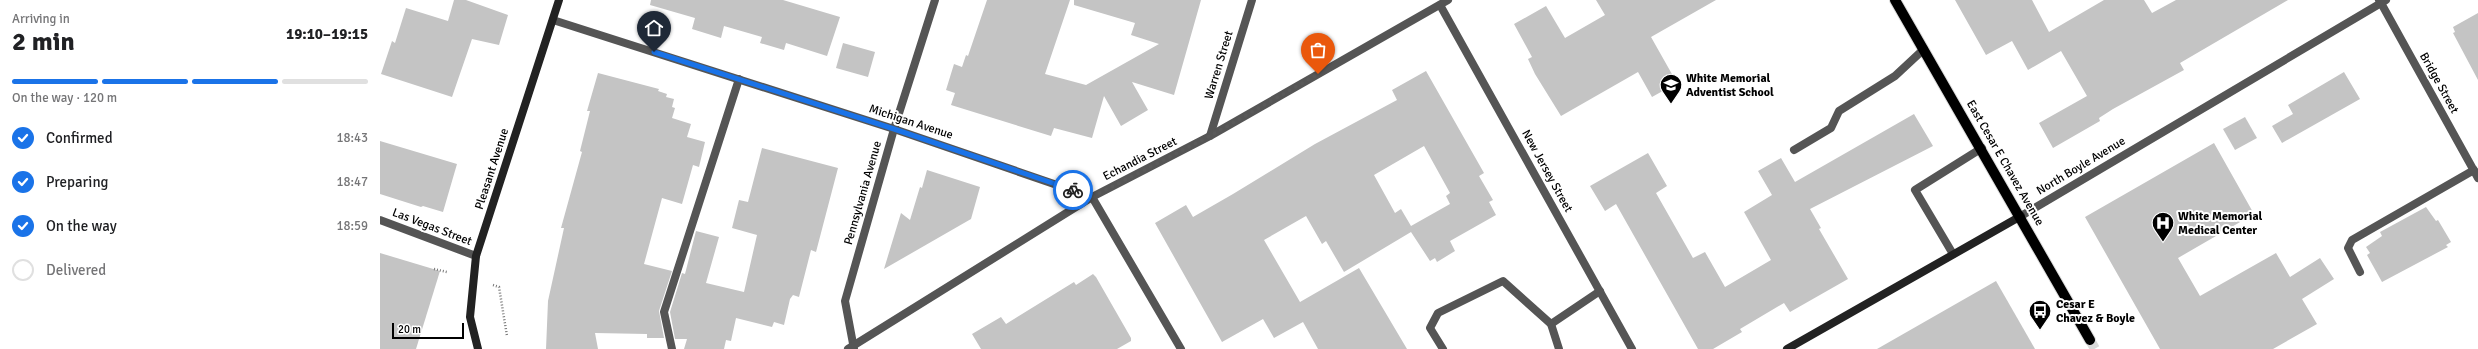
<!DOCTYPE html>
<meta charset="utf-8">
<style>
body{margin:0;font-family:Signika,sans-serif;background:#f6f6f6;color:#202124;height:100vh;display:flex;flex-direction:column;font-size:15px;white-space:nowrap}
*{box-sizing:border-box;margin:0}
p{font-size:13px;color:#757577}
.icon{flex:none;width:22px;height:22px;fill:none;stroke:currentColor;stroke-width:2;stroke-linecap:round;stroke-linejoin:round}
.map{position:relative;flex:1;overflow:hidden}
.details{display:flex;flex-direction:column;background:#fff;width:380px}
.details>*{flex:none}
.scale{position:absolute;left:12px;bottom:10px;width:72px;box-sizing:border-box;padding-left:4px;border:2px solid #000;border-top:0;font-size:11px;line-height:14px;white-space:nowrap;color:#000;-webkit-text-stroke:3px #fff;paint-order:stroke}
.pin{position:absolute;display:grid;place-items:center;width:34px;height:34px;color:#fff;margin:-41px -17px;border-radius:50% 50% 50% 0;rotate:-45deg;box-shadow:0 0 4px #0007}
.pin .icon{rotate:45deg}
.courier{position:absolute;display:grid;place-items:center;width:40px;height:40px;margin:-20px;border:3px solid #1a73e8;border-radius:50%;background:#fff;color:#222;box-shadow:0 1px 5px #0007}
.overview em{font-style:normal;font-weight:800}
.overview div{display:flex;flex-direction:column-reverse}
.overview{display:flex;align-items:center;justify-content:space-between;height:68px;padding:0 12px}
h1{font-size:26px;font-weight:800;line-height:30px}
.bar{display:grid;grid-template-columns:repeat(4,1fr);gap:6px 4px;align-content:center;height:48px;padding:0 12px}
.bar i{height:5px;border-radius:3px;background:#e0e0e0}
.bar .on{background:#1a73e8}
.bar p{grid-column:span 4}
ol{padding:0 12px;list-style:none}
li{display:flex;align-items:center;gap:12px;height:44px}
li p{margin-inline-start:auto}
li .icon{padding:4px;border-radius:50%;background:#1a73e8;color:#fff;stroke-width:4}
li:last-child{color:#757577}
li i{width:22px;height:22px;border:2px solid #e0e0e0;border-radius:50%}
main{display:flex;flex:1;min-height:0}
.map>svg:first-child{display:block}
.building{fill:#c4c4c4;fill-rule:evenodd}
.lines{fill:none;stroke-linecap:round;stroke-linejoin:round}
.primary-tunnel{stroke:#d9d9d9;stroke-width:10;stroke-dasharray:10 5;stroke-linecap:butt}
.primary-casing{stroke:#dbdbdb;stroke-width:12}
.path{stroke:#777;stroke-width:2.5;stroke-dasharray:1 2;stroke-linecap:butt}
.service{stroke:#555;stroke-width:8}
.minor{stroke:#555;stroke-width:8}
.tertiary{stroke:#555;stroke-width:8}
.secondary{stroke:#222;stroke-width:8}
.primary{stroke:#000;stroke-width:10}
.done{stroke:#595959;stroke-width:4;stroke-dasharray:0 7.2}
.route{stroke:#1a73e8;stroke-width:5}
.labels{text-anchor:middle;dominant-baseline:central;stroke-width:4;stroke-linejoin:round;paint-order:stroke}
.street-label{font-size:12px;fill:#000;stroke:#fff}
.poi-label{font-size:12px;font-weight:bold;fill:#000;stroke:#fff;text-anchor:start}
</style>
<main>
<section class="details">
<div class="overview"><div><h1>2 min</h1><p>Arriving in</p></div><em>19:10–19:15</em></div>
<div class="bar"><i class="on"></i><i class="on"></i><i class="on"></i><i></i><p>On the way · 120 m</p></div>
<ol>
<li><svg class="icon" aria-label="check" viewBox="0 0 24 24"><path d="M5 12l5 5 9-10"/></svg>Confirmed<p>18:43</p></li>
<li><svg class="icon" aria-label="check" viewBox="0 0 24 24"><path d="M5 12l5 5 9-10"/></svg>Preparing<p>18:47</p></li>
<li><svg class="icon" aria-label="check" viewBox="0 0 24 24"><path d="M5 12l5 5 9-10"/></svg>On the way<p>18:59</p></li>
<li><i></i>Delivered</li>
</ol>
</section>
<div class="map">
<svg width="2098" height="349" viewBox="0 0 2098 349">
<rect width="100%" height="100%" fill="#fff"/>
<g class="building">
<polygon points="74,0 86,0 128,15 119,45 92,39 72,97 1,74 12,41 15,43 26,8 68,21"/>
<polygon points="271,0 403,0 460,17 447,56 406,43 404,50 380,43 382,37 344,26 341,38 312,29 315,18 270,5"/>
<polygon points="607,0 690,0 665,74 706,85 779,44 751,35 755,23 694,5 694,0 821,0 794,95 752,82 768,110 741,126 724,96 712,138 674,128 671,136 571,105 575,93 566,90 574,64 582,67 586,55 588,56"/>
<polygon points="1216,0 1336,0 1271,37 1297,83 1272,97 1258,72 1181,116 1155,74 1148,59 1152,57 1134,24 1166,6 1185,38 1225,15"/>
<polygon points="1575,0 1652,0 1669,32 1724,0 1764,0 1772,13 1796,0 1908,0 1800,63 1804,70 1733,109 1719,118 1720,121 1673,148 1659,123 1707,96 1681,51 1648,70 1632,41 1606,55"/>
<polygon points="2098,13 2098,80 2073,33 2075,32 2073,27"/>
<polygon points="463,43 495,52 488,77 456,68"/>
<path d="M 1046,71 L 1104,173 L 1099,176 L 1113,200 L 1109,202 L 1116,215 L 1070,241 L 1075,251 L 1057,262 L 1055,258 L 1050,261 L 1031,232 L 964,272 L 946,241 L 942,244 L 926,216 L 884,240 L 920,302 L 979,268 L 1027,349 L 938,349 L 923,322 L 894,338 L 883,319 L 842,342 L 775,223 L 806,205 L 813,217 L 853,194 L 935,144 L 1017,100 L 1012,90 ZM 1044,146 L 1070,193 L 1066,196 L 1070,204 L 1031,226 L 1021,209 L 1015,213 L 994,175 Z"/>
<polygon points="1964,72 1980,99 1902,143 1892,126 1913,114 1908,105"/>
<polygon points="218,73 279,89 278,91 287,94 286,97 294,99 292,107 295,108 292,118 311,124 307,137 325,142 319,167 313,165 302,204 282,198 264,264 292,271 279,311 284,338 267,338 267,334 215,333 218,349 166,349 168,301 184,228 181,228 202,152 200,151 210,111 207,111"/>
<polygon points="1534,114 1553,146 1430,209 1441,228 1439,229 1468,279 1410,312 1404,303 1360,329 1362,332 1333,349 1318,349 1236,204 1225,211 1210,186 1268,153 1287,186 1276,193 1313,258 1325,252 1345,287 1391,260 1364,212 1392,195 1378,171 1401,158 1415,182"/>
<polygon points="1865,117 1877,138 1855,150 1843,129"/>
<polygon points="0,141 77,164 63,212 43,206 41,207 0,194"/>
<polygon points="1834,143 1874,214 1798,258 1820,296 1896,253 1910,277 1940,258 1954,279 1922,299 1937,324 1893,349 1780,349 1705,217"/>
<polygon points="382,148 458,168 436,252 431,250 419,297 413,295 410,299 404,325 394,322 392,327 356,318 351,341 346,340 344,349 304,349 307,339 295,339 290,312 302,273 305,274 316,231 339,237 326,283 364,292 377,235 352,228 359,200 368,202"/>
<polygon points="547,170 600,187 591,219 504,269 521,213 530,220 540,187 542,188"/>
<polygon points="2046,207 2056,221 2058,220 2071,242 2066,245 2068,247 2002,282 1987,255 1990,253 1986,247 2002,236 2000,232"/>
<polygon points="0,253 60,271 36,349 0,349"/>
<polygon points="713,274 716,277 751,338 751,341 737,349 601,349 592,334 621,317 626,324 694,282 696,285"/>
<polygon points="1616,281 1655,349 1497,349"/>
</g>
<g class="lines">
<polyline class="primary-tunnel" points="1710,340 1715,349"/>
<g class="primary-casing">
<polyline id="primary" points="1515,0 1710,340"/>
</g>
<g class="path">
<polyline points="54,269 67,272"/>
<polyline points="113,285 119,287 127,336"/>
</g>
<g class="service">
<polyline points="1414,150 1451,128 1459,111 1515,76 1544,49"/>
<polyline points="1573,254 1535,190 1602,148"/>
<polyline points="1980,272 1968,248 1972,240 2094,170"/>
<polyline points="1171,324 1220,291"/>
<polyline points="292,349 284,312 359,79"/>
<polyline points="1063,349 1050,328 1058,313 1123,281 1171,324 1179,349"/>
</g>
<g class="minor">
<polyline points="2006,0 2001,3 2098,178"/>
<polyline points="1060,5 1252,349"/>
<polyline points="173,20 514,129 712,197 801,349"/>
<polyline points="830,136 872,0"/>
<polyline points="0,220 96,256"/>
<polyline points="474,349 465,301 514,129 555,0"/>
</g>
<g class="tertiary">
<polyline points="1641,216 2001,3 1999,0"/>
<polyline points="468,349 712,197 830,136 1068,0"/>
</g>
<g class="secondary">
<polyline points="98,349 90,317 96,256 179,0"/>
<polyline points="1407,349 1641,216"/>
</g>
<use href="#primary" class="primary"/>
</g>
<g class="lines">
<polyline class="done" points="693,190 712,197 830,136 938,74"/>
<polyline class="route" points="274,52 514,129 693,190"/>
</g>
<defs>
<g id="school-pin" transform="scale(1.15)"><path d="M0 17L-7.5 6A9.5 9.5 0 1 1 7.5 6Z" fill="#000" stroke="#fff"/><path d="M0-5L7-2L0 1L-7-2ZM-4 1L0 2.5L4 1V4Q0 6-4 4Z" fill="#fff"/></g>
<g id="hospital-pin" transform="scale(1.15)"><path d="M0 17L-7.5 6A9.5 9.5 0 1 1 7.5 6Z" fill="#000" stroke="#fff"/><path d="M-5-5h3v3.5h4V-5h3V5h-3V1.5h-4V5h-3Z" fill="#fff"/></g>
<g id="bus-pin" transform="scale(1.15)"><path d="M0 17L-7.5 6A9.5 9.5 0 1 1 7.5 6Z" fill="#000" stroke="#fff"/><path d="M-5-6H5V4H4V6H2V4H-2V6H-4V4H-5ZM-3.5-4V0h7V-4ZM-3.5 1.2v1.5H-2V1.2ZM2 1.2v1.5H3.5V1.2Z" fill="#fff"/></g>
</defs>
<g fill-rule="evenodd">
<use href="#school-pin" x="1291" y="85"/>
<use href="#hospital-pin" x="1783" y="223"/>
<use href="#bus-pin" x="1660" y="311"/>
</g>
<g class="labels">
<g class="street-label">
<text transform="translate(839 65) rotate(-73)">Warren Street</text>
<text transform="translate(2059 83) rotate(61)">Bridge Street</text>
<text transform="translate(531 122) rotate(18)">Michigan Avenue</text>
<text transform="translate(760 159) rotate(-27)">Echandia Street</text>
<text transform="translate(1625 163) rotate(60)">East Cesar E Chavez Avenue</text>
<text transform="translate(1701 166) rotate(-31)">North Boyle Avenue</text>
<text transform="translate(112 169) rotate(-72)">Pleasant Avenue</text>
<text transform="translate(1167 171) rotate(61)">New Jersey Street</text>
<text transform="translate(483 193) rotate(-74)">Pennsylvania Avenue</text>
<text transform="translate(52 227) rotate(21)">Las Vegas Street</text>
</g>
<g class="poi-label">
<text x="1306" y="78">White Memorial<tspan x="1306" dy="14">Adventist School</tspan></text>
<text x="1798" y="216">White Memorial<tspan x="1798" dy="14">Medical Center</tspan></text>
<text x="1676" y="304">Cesar E<tspan x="1676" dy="14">Chavez &amp; Boyle</tspan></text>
</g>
</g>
</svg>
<div class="scale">20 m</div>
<div class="pin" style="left:938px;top:74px;background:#ea580c"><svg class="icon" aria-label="bag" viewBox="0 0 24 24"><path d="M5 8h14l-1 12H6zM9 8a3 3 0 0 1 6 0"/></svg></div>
<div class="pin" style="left:274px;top:52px;background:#1f2937"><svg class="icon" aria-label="home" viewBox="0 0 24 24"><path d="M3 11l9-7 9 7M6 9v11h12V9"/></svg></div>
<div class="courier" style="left:693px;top:190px"><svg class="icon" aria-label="bike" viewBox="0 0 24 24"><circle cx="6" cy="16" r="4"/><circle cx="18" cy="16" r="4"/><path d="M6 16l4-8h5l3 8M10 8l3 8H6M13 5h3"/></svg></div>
</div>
</main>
